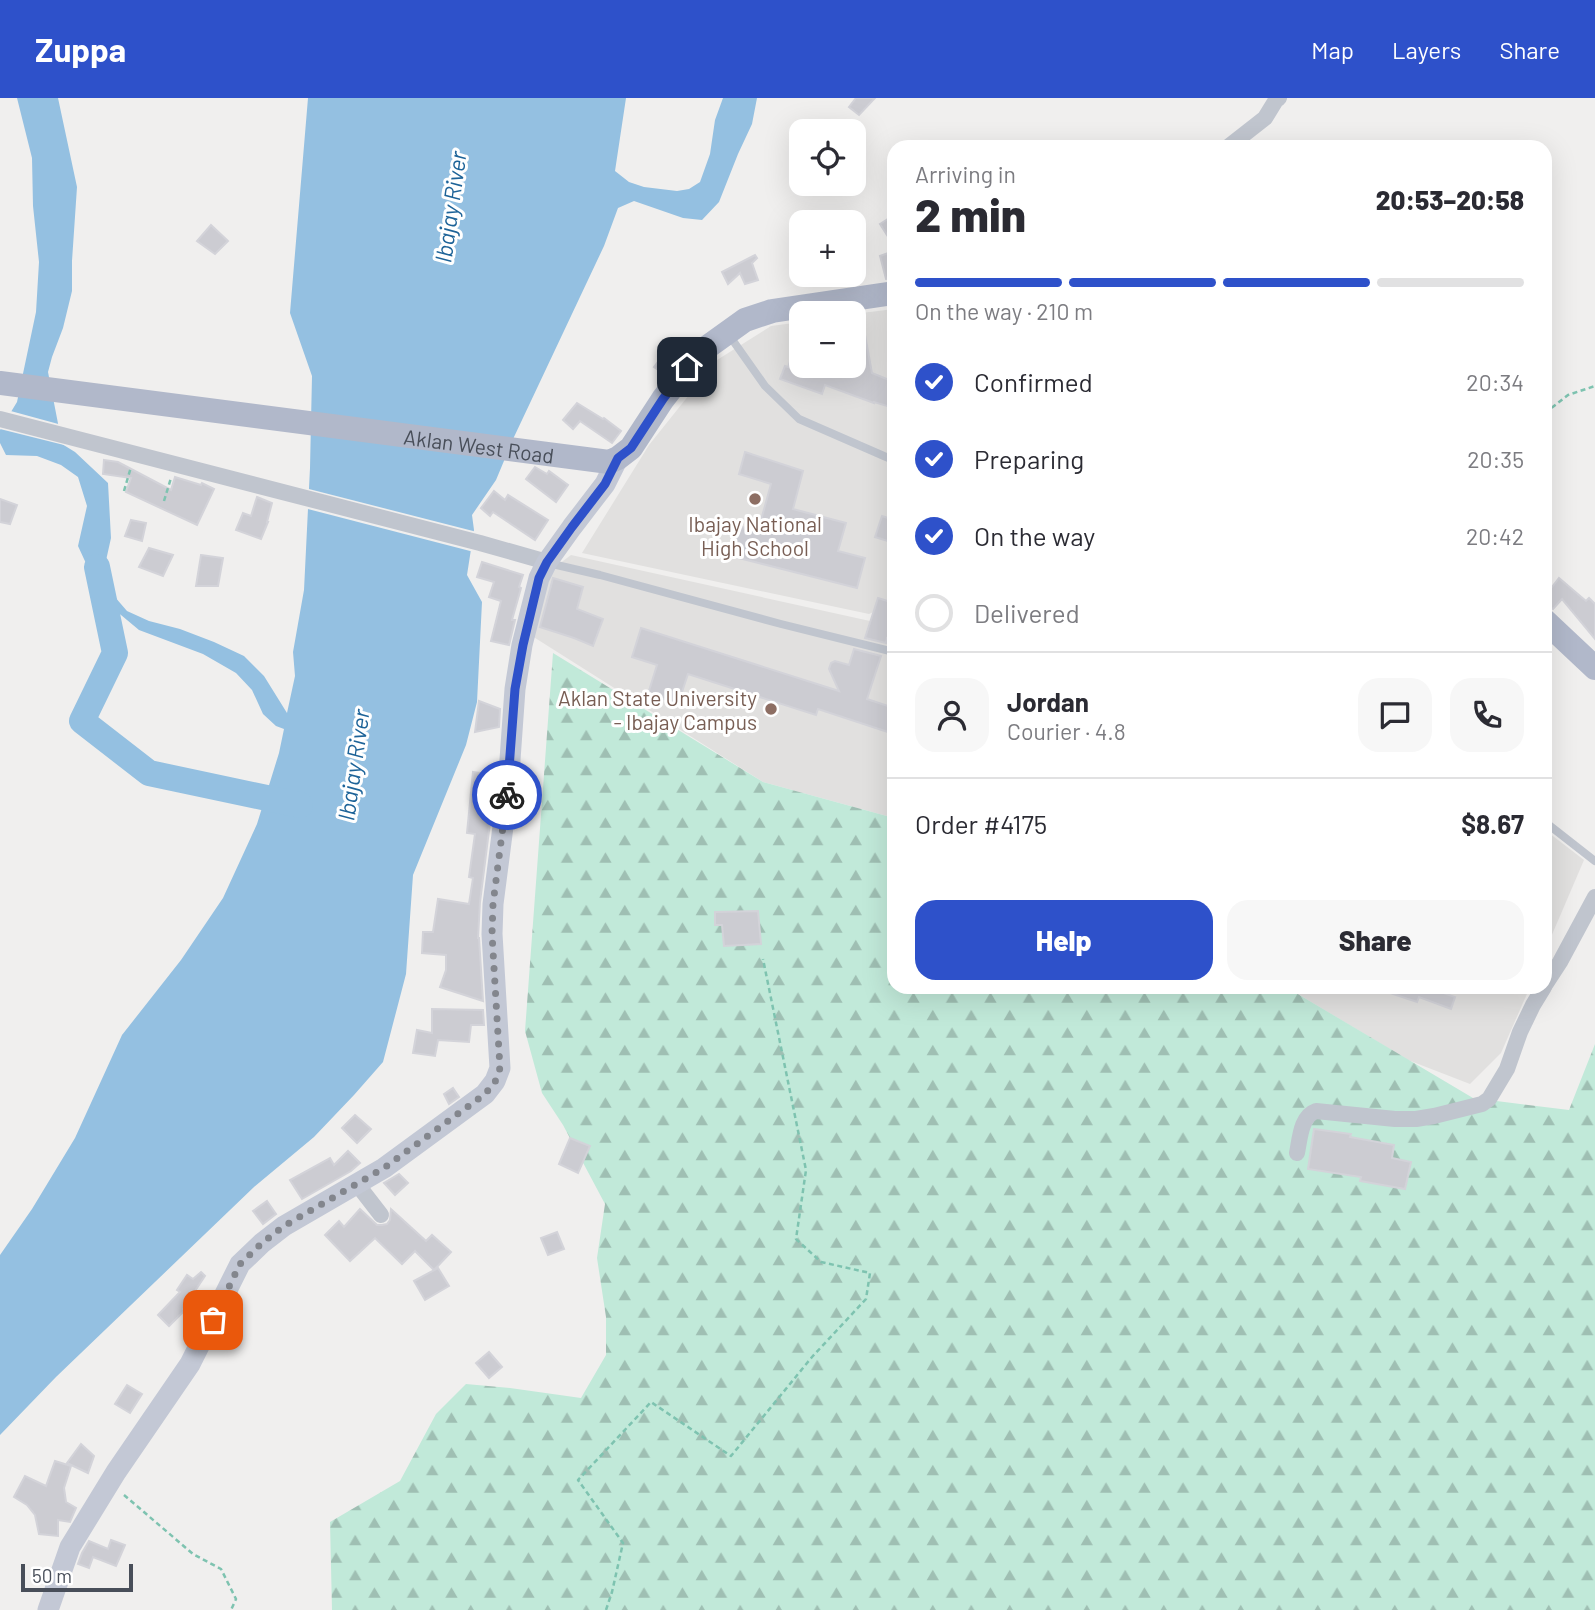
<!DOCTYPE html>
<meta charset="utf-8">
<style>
body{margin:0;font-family:Barlow,sans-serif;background:#f7f7f7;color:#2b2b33;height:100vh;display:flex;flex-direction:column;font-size:26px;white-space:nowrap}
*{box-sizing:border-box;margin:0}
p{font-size:23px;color:#7c7c81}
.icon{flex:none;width:38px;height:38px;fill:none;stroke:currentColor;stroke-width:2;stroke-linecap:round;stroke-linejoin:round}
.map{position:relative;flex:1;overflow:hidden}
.side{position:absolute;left:887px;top:42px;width:665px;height:854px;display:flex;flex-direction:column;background:#fff;border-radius:21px;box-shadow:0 7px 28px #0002}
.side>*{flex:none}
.controls{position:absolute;left:789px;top:21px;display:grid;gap:14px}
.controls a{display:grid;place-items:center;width:77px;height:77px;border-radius:14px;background:#fff;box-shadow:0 7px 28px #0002;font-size:35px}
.scale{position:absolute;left:21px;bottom:18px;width:112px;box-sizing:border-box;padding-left:7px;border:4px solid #484e59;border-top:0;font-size:19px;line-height:24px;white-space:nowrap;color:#484e59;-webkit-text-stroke:5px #fff;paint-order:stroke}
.pin{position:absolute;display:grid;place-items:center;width:60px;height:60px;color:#fff;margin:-30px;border-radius:14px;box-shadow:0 4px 10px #0006}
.courier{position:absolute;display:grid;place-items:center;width:70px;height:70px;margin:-35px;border:5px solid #2e51ca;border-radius:50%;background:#fff;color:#222;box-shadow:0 2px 9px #0007}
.summary em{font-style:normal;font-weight:800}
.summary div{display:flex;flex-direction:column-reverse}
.summary{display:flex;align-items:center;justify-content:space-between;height:119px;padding:0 28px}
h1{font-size:46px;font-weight:800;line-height:52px}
.bar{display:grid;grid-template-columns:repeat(4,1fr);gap:10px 7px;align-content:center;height:84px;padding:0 28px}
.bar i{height:9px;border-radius:5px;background:#e1e1e2}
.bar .on{background:#2e51ca}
.bar p{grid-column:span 4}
.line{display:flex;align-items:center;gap:18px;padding:0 28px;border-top:2px solid #e1e1e2}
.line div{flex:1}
.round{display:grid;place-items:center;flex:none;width:74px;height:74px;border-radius:21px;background:#f7f7f7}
ol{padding:0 28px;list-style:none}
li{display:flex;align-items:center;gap:21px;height:77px}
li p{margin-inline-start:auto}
li .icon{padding:7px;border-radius:50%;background:#2e51ca;color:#fff;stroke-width:4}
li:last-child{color:#7c7c81}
li i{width:38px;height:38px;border:4px solid #e1e1e2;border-radius:50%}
.primary-button{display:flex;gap:14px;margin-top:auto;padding:14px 28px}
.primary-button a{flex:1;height:80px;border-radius:21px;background:#2e51ca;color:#fff;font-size:28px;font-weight:800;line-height:80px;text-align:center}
.primary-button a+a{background:#f7f7f7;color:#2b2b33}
header{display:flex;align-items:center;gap:42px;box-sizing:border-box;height:98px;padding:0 35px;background:#2e51ca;color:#fff}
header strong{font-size:33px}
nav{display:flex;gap:38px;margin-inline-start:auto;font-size:24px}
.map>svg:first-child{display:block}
.education{fill:#e1e0df}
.forest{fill:url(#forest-firs)}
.water{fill:#94c0e1}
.pier{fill:#f0efee}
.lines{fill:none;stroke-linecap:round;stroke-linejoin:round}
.river{stroke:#94c0e1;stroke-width:26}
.building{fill:#ccccd2;stroke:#d3d3d9;stroke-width:2}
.path{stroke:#7ec3b0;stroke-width:2.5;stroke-dasharray:5 3.5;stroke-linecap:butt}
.lane{stroke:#c0c5ce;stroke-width:8}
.street{stroke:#c0c5ce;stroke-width:16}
.secondary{stroke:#c3c8d5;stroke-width:21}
.primary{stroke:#b1b8ca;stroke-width:24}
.done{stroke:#83868d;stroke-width:7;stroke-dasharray:0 12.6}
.route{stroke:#2e51ca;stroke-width:9}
.education-dot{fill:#8d6e63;stroke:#fff;stroke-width:2.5}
.labels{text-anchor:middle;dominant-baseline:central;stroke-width:6;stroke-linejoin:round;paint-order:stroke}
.street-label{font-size:21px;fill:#484e59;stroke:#fff}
.education-label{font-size:21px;fill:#785e54;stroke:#fff}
.water-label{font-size:23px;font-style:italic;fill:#1d6398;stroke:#fff}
</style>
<header>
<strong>Zuppa</strong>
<nav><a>Map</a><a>Layers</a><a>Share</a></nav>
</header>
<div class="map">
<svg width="1595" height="1512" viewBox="0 0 1595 1512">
<defs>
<pattern id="forest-firs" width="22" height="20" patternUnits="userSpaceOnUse" patternTransform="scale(1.75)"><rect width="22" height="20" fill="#c1e9d9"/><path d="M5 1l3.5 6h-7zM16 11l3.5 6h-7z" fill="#9fbfb3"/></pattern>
</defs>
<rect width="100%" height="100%" fill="#f0efee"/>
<g class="education">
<polygon points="894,211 894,505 869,516 582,455 649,347 717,262 771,228 801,224 802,268 854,268 854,216"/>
<polygon points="571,457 870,523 894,514 894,720 763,684 532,538 551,472"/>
<polygon points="1545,732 1584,762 1545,853"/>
<polygon points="1286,889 1530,889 1501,955 1470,986 1408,962"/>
</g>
<polygon class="forest" points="553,555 763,684 894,720 894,889 1286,889 1473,1000 1569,1012 1595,946 1595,1512 332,1512 330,1424 400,1383 436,1316 466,1286 510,1290 581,1300 606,1257 606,1219 597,1160 605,1106 563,1027 542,995 525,933"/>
<polygon class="water" points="17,0 58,0 77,89 72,163 72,193 63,230 52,259 48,274 62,346 75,354 108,385 111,440 105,467 108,491 127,513 149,523 180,531 214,544 244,558 264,578 287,615 295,578 293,554 304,492 310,370 312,278 290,215 308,0 626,0 615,73 629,84 644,89 677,93 689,91 700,84 710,56 715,22 723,0 757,0 752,26 738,56 719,104 702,122 683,120 634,103 618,110 604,148 514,339 496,382 472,417 474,432 467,477 482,504 477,604 466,647 413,777 406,876 383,964 354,997 314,1039 254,1089 56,1279 0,1337 0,1157 32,1111 75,1040 122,937 181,862 223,800 257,726 279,655 284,631 276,628 263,616 252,592 236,575 203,556 139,532 97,497 90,474 78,448 87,408 78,379 61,367 37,358 6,357 0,345 0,332 17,304 36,214 39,164 33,108 32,60"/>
<g class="pier">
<polygon points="7,312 62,327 65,344 76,350 0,331 0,325"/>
<polygon points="305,390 477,434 474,454 304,410"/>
</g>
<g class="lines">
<polyline class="river" points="97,469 115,555 82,623 149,675 300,707"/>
</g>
<g class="building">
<polygon points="856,0 875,0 859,17 849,9"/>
<polygon points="894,117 894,148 880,126"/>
<polygon points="211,127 228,143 215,156 197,143"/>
<polygon points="894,153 894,180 886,181 880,158"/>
<polygon points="755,157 757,160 752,165 758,182 745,186 740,175 728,186 722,174"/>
<polygon points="861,215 872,275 894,284 894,310 874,304 874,305 825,287 822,296 780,281 785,268 788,269 792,258 802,262 802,268 818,268 837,274 839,268 854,274 854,216"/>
<polygon points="668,251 678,258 664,276 654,269"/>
<polygon points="577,305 603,321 604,320 621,333 612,345 580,323 573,331 563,322"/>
<polygon points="745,354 803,373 793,411 846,425 838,453 865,460 857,490 731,458 738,428 758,433 771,386 739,376"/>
<polygon points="104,362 118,364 171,392 175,379 201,387 202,385 214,391 197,427 126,394 131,380 103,376"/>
<polygon points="535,369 547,376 549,373 568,387 556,404 526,381"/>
<polygon points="494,393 505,402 508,397 548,422 535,442 493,414 490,418 481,410"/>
<polygon points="257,399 272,405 267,424 268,424 261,441 236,432 243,415 251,418"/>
<polygon points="0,401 17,407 10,426 0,424"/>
<polygon points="882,418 894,422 894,445 875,439"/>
<polygon points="131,422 146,425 142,443 125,438"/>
<polygon points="149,450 173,457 163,478 139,469"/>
<polygon points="201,457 223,460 218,488 196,488"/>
<polygon points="482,464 523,477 519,489 521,490 512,522 515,522 509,547 491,543 501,503 489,499 494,484 477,479"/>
<polygon points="553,480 583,489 577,511 603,521 593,548 574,540 540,529"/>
<polygon points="1559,480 1586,503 1589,500 1595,506 1595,541 1562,501 1553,511 1545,507 1545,498"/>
<polygon points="878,500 894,505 894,542 887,540 886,545 865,540"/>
<polygon points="641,530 839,593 829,571 831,565 835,563 849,567 854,551 881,558 867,601 894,610 894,636 818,611 816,617 688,576 678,606 648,596 657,567 632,559"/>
<polygon points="479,603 500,611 499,629 475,634"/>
<polygon points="473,674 496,677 480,804 478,840 479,840 483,903 440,889 446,872 446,857 422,855 423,834 433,834 438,801 469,806 473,780 469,779 475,736 467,735"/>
<polygon points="758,813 761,846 724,848 722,827 715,827 715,814"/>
<polygon points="1379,889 1427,889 1455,899 1451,911 1419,899 1417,904 1378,891"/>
<polygon points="432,911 483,912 484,927 471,927 469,944 438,942 435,958 413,955 417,932 432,935"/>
<polygon points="453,990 459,999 449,1006 444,996"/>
<polygon points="355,1017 371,1031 357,1045 342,1030"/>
<polygon points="1314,1031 1351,1036 1350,1039 1394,1047 1392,1060 1411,1064 1405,1091 1360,1083 1361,1079 1308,1071"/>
<polygon points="570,1040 590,1048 578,1075 559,1066"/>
<polygon points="348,1053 360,1065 351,1073 302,1101 290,1082 330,1060 334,1067"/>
<polygon points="399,1076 408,1085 395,1097 384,1085"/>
<polygon points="267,1103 276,1116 263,1126 253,1113"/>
<polygon points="360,1111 377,1127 382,1127 387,1126 390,1122 391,1111 426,1143 432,1137 451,1154 434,1172 415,1153 402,1166 375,1140 350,1163 325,1137 339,1123 344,1129"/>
<polygon points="557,1134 564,1151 548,1157 541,1140"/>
<polygon points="438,1170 449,1188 425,1202 414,1183"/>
<polygon points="201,1174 205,1178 183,1211 184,1213 169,1228 158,1217 180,1194 177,1192 187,1177 193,1181"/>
<polygon points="489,1254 502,1269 489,1280 476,1265"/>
<polygon points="127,1287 142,1296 130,1315 115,1306"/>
<polygon points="81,1346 94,1358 88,1375 67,1365"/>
<polygon points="55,1363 71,1368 64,1390 66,1404 76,1410 70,1424 58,1422 58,1438 39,1436 35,1417 27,1407 14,1399 25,1378 46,1388"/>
<polygon points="111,1442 125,1447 116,1468 93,1459 89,1470 78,1466 82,1455 89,1443 108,1451"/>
</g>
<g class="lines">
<g class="path">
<polyline points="1545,315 1568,297 1595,288"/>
<polyline points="124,393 131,369"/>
<polyline points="164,403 171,380"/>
<polyline points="124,1397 193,1456 221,1471 236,1501 231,1512"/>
<polyline points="606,1512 612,1494 623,1445 578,1382 651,1304 731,1358 812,1259 866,1201 870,1175 821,1164 796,1141 806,1072 763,861"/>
</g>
<g class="lane">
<polyline points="729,237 765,288 799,321 893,362"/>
<polyline points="548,465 600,477 781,526 894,554"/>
<polyline points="1545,724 1595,763"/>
</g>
<g class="street">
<polyline points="1228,49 1265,20 1276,2 1279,0"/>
<polyline points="0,321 480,445 547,464"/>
<polyline points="1545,887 1560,864 1595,799"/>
<path d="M 1297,1055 C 1300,1040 1301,1018 1316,1013 L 1395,1021 L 1416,1021 L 1434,1018 L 1482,1006 L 1489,1001 L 1507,971 L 1520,934 L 1533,907 L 1544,889"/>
<polyline points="357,1086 381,1117"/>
</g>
<polyline class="secondary" points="48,1512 70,1449 116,1374 190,1266 240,1166 262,1145 284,1128 384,1070 485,996 495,983 500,970 492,836 493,806 508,690 515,591 522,547 539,480 547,464 572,429 605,386 618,360"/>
<g class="primary">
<path id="s1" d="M 0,285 L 609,364 L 618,360 L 631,350 L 663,301 L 699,255 L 745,222 L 772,213 L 894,195"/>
<polyline points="1545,523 1595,570"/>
</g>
</g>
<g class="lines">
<polyline class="done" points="213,1222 240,1166 262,1145 284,1128 384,1070 485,996 495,984 500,970 492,836 493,806 507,697"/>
<polyline class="route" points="507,697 515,591 523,547 539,480 547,464 572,429 605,386 618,360 631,350 663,301 687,269"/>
</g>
<g class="education-dot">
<circle cx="755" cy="401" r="7"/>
<circle cx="771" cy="611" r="7"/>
</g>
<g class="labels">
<g class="street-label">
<text stroke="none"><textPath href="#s1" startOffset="483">Aklan West Road</textPath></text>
</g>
<g class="education-label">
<text x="755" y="425">Ibajay National<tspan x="755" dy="24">High School</tspan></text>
<text x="757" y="599" text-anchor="end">Aklan State University<tspan x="757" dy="24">- Ibajay Campus</tspan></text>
</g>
<g class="water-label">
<text transform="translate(450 109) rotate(-82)">Ibajay River</text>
<text transform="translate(353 667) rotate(-82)">Ibajay River</text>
</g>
</g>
</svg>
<div class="controls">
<a><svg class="icon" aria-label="locate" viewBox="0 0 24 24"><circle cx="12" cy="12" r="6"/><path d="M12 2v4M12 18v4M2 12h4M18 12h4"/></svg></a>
<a>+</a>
<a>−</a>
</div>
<div class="scale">50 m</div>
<div class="pin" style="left:213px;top:1222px;background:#ea580c"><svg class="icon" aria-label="bag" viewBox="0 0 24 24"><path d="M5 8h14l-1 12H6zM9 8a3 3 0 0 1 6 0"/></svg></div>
<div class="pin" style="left:687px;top:269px;background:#1f2937"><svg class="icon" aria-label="home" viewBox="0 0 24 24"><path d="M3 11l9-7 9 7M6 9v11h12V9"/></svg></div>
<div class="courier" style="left:507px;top:697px"><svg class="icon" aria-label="bike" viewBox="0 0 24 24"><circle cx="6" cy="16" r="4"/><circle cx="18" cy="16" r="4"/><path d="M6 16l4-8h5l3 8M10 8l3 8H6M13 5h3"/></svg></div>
<section class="side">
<div class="summary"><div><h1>2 min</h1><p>Arriving in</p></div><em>20:53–20:58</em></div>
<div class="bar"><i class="on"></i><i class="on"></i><i class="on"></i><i></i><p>On the way · 210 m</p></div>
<ol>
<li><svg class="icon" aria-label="check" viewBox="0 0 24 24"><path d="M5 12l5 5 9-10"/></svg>Confirmed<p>20:34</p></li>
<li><svg class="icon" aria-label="check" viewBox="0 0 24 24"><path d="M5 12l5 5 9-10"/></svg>Preparing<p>20:35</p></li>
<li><svg class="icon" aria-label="check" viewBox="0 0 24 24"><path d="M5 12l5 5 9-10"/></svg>On the way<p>20:42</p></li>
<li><i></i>Delivered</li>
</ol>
<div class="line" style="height:126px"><a class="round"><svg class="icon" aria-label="person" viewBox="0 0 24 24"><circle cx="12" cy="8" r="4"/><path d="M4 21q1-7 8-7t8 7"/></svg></a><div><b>Jordan</b><p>Courier · 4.8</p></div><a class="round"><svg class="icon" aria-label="chat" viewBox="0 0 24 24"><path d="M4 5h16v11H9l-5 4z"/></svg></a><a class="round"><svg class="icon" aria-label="phone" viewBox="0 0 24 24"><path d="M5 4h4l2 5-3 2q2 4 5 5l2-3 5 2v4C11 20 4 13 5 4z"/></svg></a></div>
<div class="line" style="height:91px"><div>Order #4175</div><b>$8.67</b></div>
<div class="primary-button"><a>Help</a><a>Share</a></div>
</section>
</div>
